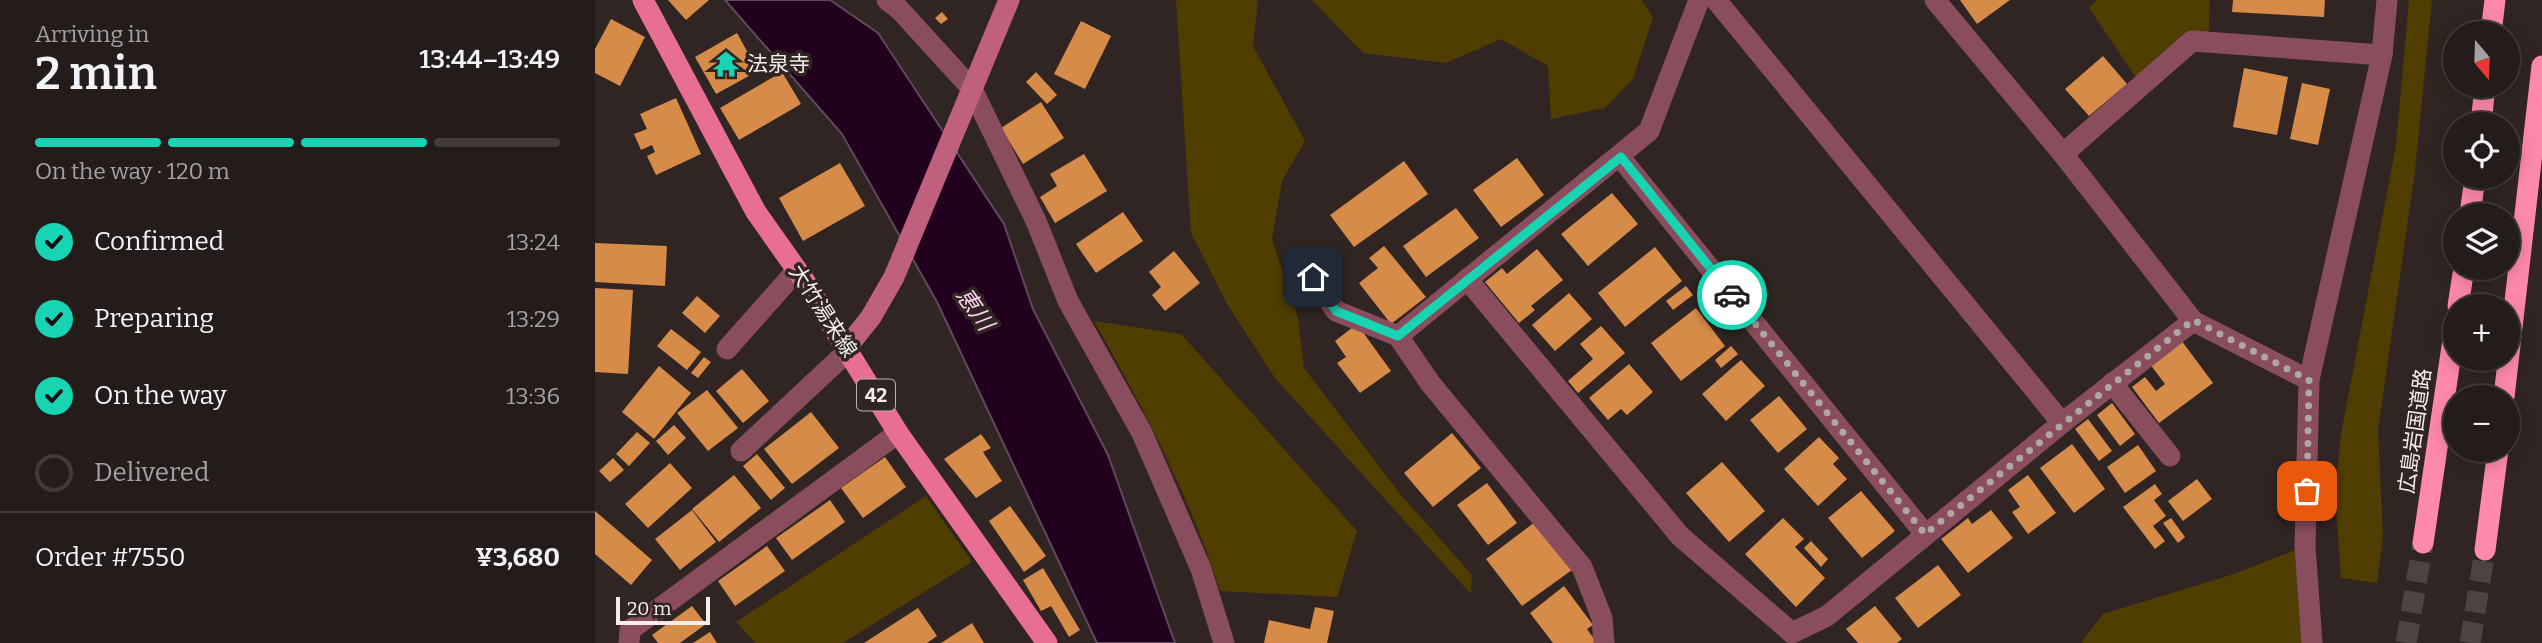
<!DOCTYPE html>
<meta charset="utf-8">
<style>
body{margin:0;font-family:Bitter,"Noto Sans JP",serif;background:#302927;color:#f1f3f6;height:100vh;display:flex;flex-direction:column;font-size:26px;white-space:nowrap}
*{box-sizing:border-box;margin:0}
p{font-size:23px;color:#a3a1a2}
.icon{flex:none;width:38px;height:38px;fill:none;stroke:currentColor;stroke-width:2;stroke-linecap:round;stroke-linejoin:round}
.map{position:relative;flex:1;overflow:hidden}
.drawer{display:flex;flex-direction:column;background:#241c1a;width:595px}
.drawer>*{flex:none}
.needle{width:46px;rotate:161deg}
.buttons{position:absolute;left:1848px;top:21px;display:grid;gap:14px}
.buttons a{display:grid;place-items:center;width:77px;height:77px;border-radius:50%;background:#241c1a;box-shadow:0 4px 18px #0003,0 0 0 2px #413a39;font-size:35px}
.scale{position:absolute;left:21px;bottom:18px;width:94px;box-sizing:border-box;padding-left:7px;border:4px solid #f4edeb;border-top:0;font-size:19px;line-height:24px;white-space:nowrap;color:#f4edeb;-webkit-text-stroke:5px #302522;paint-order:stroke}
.pin{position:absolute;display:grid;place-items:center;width:60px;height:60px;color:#fff;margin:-30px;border-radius:14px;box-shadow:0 4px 10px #0006}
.courier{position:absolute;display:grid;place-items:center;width:70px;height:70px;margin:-35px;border:5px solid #17d5b3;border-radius:50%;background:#fff;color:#222;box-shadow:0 2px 9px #0007}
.headline em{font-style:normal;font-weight:600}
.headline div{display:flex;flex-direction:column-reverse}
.headline{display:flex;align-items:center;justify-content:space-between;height:119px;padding:0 35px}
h1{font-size:46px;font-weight:600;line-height:52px}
.bar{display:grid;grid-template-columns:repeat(4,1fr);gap:10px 7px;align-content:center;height:84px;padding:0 35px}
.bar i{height:9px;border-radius:5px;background:#413a39}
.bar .current{background:#17d5b3}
.bar p{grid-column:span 4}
.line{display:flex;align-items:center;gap:18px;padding:0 35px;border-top:2px solid #413a39}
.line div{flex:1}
ol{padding:0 35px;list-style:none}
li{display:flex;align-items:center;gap:21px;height:77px}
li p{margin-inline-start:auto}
li .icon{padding:7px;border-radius:50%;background:#17d5b3;color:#111;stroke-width:4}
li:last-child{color:#a3a1a2}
li i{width:38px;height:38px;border:4px solid #413a39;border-radius:50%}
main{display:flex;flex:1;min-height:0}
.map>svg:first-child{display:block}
.green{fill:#503e01}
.water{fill:#22011e;stroke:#61485c;stroke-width:2}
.building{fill:#d68b48}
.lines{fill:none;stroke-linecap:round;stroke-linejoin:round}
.highway-tunnel{stroke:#4d4340;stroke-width:21;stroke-dasharray:21 10;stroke-linecap:butt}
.street{stroke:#894d5e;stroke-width:21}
.secondary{stroke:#bf607c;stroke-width:21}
.primary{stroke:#e96e93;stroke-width:21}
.highway{stroke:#ff89ab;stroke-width:21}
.done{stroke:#afa7a5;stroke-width:7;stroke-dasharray:0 12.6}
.route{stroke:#17d5b3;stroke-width:9}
.labels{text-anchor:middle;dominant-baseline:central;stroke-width:7;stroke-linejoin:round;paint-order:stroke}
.shield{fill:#302522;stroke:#b9b1af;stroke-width:2}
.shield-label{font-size:19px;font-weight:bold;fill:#f4edeb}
.poi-label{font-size:21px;fill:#f4edeb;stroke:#302522;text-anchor:start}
.street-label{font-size:21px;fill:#f4edeb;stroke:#302522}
.water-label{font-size:23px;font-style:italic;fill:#fad1f1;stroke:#302522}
</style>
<main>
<section class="drawer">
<div class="headline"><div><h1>2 min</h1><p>Arriving in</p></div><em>13:44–13:49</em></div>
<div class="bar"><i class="current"></i><i class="current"></i><i class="current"></i><i></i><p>On the way · 120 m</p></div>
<ol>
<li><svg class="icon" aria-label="check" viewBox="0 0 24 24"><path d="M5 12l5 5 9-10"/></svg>Confirmed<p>13:24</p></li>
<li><svg class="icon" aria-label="check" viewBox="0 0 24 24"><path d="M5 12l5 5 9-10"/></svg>Preparing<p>13:29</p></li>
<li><svg class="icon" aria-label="check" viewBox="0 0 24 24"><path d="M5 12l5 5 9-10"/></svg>On the way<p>13:36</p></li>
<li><i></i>Delivered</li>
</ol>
<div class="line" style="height:91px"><div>Order #7550</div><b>¥3,680</b></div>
</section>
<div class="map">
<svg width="1947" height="643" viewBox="0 0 1947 643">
<rect width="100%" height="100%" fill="#302522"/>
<g class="green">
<polygon points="581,0 663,0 658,46 710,141 687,181 677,239 703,318 709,368 806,495 877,575 876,594 680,378 632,304 596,233"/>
<polygon points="717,0 1047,0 1058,18 1038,79 1010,108 956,119 953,66 906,39 851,63 768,53"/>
<polygon points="1502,0 1615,0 1613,42 1546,85 1494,8"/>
<polygon points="1814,0 1837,0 1820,171 1783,430 1788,537 1782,583 1746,578 1740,491 1746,434 1801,146"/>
<path d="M 499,321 L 586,334 L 762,531 L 742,597 L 625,591 C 595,496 548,407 499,321 Z"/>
<polygon points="331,496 377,562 248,643 161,643 141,622"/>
<polygon points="1710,546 1717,643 1486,643 1508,614 1639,574"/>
</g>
<polygon class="water" points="130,0 235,0 283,33 409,224 438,309 513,455 580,643 502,643 342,302 247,134"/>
<g class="building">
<polygon points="73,0 114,0 91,20"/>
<polygon points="1365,0 1415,0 1382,24"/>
<polygon points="1638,0 1730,0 1729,17 1637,12"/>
<polygon points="347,12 353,19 346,24 340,18"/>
<polygon points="16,19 50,37 25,86 0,73 0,49"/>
<polygon points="486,21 516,36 490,89 459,74"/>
<polygon points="142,33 163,71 121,94 100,57"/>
<polygon points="1508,56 1532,84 1494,116 1470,89"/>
<polygon points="1649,68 1693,77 1682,135 1638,127"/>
<polygon points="187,72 206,104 144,140 125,108"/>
<polygon points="441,72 462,95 452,104 431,82"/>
<polygon points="1707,83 1735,89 1723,145 1695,139"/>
<polygon points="81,98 106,154 61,175 52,156 60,152 57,145 46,150 39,134 52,129 45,114"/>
<polygon points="446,102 469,138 428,164 406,128"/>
<polygon points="489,154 512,191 460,223 445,197 462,186 455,174"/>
<polygon points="922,158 949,195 906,227 878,190"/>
<polygon points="809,161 833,194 759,247 735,215"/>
<polygon points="245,163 270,206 208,241 184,198"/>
<polygon points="1017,193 1043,224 993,266 966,234"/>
<polygon points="861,208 884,238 831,277 808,246"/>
<polygon points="528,212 548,241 501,273 481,244"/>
<polygon points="0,243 72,246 70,286 0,282"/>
<polygon points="789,246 831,297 796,324 764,283 783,268 774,258"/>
<polygon points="1060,247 1087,281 1030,327 1003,293"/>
<polygon points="942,249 968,280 936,306 940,310 924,323 890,282 907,268 912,274"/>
<polygon points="579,251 605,283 570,311 557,295 566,287 554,272"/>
<polygon points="1091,286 1098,295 1078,310 1071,301"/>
<polygon points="0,288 38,290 33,374 0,372"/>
<polygon points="974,293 997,319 960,351 937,325"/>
<polygon points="102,296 125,316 110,333 87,313"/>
<polygon points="1101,308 1130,346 1086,381 1056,343"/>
<polygon points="762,324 796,371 765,393 742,363 751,357 740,341"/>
<polygon points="1006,326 1030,353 983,393 973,381 998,359 985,344"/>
<polygon points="76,329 106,352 92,370 62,346"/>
<polygon points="1586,340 1618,383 1564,423 1537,387 1550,377 1561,391 1570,384 1554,363"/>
<polygon points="1136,346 1143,354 1126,368 1120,360"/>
<polygon points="109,357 116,362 103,378 96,373"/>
<polygon points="1146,360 1170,386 1131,421 1107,394"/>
<polygon points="1034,364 1058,392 1032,415 1026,409 1013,420 994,398"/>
<polygon points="64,366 96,393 59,439 27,412"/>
<polygon points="147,369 174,401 148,423 121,391"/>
<polygon points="112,390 143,428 113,451 82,413"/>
<polygon points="1184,396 1212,429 1183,453 1155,420"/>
<polygon points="1517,403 1540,434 1525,446 1502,415"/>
<polygon points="216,412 244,448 197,484 169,449"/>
<polygon points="1493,419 1517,451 1504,461 1480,429"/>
<polygon points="79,425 91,438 73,455 61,441"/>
<polygon points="42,432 55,443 34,466 21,454"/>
<polygon points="857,433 886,468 838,507 809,473"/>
<polygon points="386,434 396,448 388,452 407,481 381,498 349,459"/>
<polygon points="1224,437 1244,458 1238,464 1252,479 1223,506 1189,469"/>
<polygon points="1477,444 1510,489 1479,513 1445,468"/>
<polygon points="1543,445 1561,471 1530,493 1512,467"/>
<polygon points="162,454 190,488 176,500 148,466"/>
<polygon points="290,457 311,487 268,518 246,488"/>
<polygon points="18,458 29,470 15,482 4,471"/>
<polygon points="1127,462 1170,511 1134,542 1091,493"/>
<polygon points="75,463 97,488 53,528 30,504"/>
<polygon points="139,475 166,508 124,542 97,509"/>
<polygon points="1433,475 1461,513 1433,534 1417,512 1425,507 1413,490"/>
<polygon points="1602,479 1617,499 1588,521 1573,501"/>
<polygon points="892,483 922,523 893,545 862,505"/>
<polygon points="1560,484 1567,494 1559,500 1571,516 1558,526 1570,541 1560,549 1528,507"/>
<polygon points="1266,491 1300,531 1267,558 1233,518"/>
<polygon points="235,500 250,522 197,560 181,538"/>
<polygon points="415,506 451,556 429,572 394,521"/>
<polygon points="97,510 121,542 85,570 60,539"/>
<polygon points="1396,510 1418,538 1373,573 1346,539 1373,518 1377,524"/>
<polygon points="0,511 57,560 36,585 0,554"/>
<polygon points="1188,518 1209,539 1200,547 1230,578 1201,607 1150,554"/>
<polygon points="1576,518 1590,537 1583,543 1568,523"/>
<polygon points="940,522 977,570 927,606 891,559"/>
<polygon points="1216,541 1233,559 1226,567 1209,548"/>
<polygon points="172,546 190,571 140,606 123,581"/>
<polygon points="1343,565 1366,595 1323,628 1300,598"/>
<polygon points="448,568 485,630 474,637 456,606 446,611 428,580"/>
<polygon points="969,586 998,625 992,629 1002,643 958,643 935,613"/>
<polygon points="97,606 111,624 85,643 63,643 57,635"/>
<polygon points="1280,606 1307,639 1302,643 1263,643 1251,629"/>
<polygon points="720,607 739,611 732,643 669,643 674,620 715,629"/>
<polygon points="323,608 342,636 332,643 269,643"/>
<polygon points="377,623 389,643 346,643"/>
<polygon points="115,632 122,643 98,643"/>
</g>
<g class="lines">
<g class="highway-tunnel">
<polyline points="1811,643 1828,543"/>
<polyline points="1875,643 1890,550"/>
</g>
<g class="street">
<polyline points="292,0 304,9 377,89 441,221 473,301 547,433 606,569 629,643"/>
<polyline points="1121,0 1467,423"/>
<polyline points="1340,0 1468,154 1598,321 1714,380"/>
<polyline points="1468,154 1597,41 1787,55"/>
<polyline points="1025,157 1330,534"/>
<polyline points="706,260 741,311 803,336 1054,131 1104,0"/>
<polyline points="872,279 1085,536 1197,633 1232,616 1467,423 1598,321"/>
<polyline points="803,336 835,383 987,567 1007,618 1009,643"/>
<polyline points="132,349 202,270"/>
<polyline points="1517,383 1575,456"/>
<polyline points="146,451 254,350"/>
<polyline points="34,643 35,630 303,433"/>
<polyline points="1717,643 1710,546 1714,380 1787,55 1792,0"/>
</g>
<polyline class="secondary" points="252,347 276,317 299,277 414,0"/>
<polyline class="primary" points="48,0 161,212 209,280 303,433 452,643"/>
<g class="highway">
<polyline points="1896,33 1900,0"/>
<polyline points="1886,124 1890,86"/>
<polyline points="1875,215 1880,177"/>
<polyline points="1863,306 1869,268"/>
<polyline points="1909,397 1947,66"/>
<polyline points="1828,543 1860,326"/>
<polyline points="1890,550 1903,450"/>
</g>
</g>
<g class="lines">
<polyline class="done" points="1137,295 1330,534 1598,320 1714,380 1712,491"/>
<polyline class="route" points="718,277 741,311 803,336 1026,157 1137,295"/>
</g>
<defs>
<g id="temple-bare" transform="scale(2.1)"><path d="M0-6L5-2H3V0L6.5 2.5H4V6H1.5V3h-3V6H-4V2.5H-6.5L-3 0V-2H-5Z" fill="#17d5b3" stroke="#302522" stroke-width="2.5" paint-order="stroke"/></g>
</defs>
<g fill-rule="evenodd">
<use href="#temple-bare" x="131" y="64"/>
</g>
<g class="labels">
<rect class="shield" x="262" y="379.5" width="38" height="31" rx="5"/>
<g class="shield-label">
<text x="281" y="395">42</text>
</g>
<g class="poi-label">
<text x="152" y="64">法泉寺</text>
</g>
<g class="street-label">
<text transform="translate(228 311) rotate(57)">大竹湯来線</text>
<text transform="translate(1820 431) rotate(-82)">広島岩国道路</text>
</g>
<g class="water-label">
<text transform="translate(380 309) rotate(55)">恵川</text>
</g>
</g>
</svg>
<div class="buttons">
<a><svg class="needle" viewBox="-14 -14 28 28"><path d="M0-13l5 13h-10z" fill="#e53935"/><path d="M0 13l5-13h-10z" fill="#a3a1a2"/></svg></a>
<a><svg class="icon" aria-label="locate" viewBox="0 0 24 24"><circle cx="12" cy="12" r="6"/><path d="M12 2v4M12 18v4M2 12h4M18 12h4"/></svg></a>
<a><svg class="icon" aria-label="layers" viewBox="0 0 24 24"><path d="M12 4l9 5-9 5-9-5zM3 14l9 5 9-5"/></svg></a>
<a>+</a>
<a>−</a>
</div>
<div class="scale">20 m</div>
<div class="pin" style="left:1712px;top:491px;background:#ea580c"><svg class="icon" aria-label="bag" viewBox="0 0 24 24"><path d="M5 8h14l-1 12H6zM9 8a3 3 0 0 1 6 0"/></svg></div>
<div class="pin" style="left:718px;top:277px;background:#1f2937"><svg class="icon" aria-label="home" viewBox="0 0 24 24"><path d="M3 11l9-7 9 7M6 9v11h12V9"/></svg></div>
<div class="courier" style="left:1137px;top:295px"><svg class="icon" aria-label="car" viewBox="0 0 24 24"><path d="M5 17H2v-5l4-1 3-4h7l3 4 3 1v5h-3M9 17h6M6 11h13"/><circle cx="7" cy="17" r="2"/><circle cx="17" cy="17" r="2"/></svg></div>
</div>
</main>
